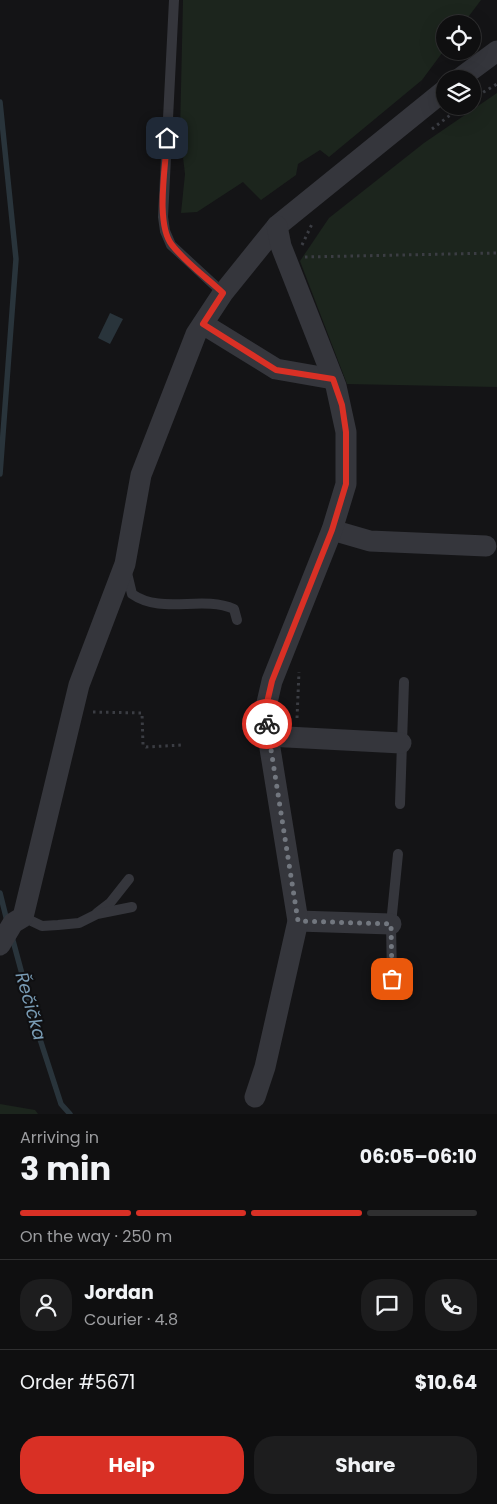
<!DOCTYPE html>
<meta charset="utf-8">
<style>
body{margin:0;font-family:Poppins,sans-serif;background:#1d1d1e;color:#f1f3f6;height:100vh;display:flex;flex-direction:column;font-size:19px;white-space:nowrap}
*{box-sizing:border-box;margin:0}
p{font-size:16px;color:#9b9c9f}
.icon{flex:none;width:28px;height:28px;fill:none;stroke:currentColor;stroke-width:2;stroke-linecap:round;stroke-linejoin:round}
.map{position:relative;height:1114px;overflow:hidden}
.side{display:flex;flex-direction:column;background:#0f0f10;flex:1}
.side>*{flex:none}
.fabs{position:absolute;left:436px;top:15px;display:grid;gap:10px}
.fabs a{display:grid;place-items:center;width:45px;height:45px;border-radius:50%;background:#0f0f10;box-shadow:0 5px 20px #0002,0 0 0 1px #2f2f30;font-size:25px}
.pin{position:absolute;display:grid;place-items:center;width:42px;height:42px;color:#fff;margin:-21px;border-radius:10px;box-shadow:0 2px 8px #0006}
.courier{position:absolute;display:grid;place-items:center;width:50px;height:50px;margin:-25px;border:4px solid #d93025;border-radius:50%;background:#fff;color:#222;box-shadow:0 1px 6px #0007}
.summary em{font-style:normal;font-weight:700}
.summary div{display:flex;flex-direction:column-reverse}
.summary{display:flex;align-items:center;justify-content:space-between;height:85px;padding:0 20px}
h1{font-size:32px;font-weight:700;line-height:38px}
.bar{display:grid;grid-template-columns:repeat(4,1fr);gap:8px 5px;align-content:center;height:60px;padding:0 20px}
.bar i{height:6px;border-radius:4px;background:#2f2f30}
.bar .current{background:#d93025}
.bar p{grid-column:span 4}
.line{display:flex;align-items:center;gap:12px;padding:0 20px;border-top:1px solid #2f2f30}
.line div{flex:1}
.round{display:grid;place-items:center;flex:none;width:52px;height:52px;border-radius:20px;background:#1d1d1e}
.button{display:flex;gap:10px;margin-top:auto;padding:10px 20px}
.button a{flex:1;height:58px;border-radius:20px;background:#d93025;color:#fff;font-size:20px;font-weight:700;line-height:58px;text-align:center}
.button a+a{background:#1d1d1e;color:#f1f3f6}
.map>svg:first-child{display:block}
.green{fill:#1c251d}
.water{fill:#29343b}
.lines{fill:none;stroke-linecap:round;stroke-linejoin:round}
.stream{stroke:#29343b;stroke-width:5.5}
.path{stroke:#3b3d43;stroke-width:3;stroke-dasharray:2.5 4;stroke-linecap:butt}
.lane{stroke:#35363c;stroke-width:10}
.street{stroke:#35363c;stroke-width:21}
.done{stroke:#72777f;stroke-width:5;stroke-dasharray:0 9}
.route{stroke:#d93025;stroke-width:6}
.labels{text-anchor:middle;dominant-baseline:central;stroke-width:4;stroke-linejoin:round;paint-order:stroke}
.water-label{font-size:18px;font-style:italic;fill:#799cb5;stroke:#0f0f11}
</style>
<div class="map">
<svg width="497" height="1114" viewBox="0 0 497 1114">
<rect width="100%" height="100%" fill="#141416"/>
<g class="green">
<polygon points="183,0 481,0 463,24 445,24 445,49 422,80 329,157 320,150 298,164 296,175 261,200 243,182 197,212 181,213 185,174 180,132"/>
<polygon points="497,93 497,387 347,384 300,261 329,218 424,143"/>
<polygon points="0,1104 35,1110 38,1114 0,1114"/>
</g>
<polygon class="water" points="110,313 123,319 110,344 98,338"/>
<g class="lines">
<g class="stream">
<polyline points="0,102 16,259 0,474"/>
<polyline points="0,893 7,921"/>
<polyline points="12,937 38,1033 61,1104 70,1114"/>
</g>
<g class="path">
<polyline points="472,99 497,84"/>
<polyline points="432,129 462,106"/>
<polyline points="302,245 312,224"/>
<polyline points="305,257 497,253"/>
<polyline points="93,712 142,713 143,745 146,747 183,745"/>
<polyline points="297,718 299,672"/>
</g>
<g class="lane">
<polyline points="174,0 163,217 165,231 171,245 223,293"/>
<path d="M 126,569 L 132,594 C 162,615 201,595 234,609 L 237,620"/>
<polyline points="400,804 404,682"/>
<polyline points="97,913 110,903 129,879"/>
<polyline points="23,917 42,926 58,925 79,923 97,914 132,907"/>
<polyline points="392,979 391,924 398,854"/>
</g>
<g class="street">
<polyline points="459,79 497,51"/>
<polyline points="203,324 276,369 333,379"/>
<polyline points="332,530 370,541 486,546"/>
<polyline points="268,736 401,743"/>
<polyline points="298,921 391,924"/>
<polyline points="0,945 13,923 23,917 79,685 125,564 141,475 196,334 223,293 277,226 445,90"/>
<polyline points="255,1097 265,1067 298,921 268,736 266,707 272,681 332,530 346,484 346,432 336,386 281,246 277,226"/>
</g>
</g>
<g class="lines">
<polyline class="done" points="267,724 298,921 391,924 392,979"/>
<path class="route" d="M 167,138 C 166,165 155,224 172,245 C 186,263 207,278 223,293 L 203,324 L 276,370 L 333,379 L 342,405 L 346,432 L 346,484 L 332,530 L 272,681 L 266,707 L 267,724"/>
</g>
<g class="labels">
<g class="water-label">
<text transform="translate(31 1006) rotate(74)">Řečička</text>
</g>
</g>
</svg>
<div class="fabs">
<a><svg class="icon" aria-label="locate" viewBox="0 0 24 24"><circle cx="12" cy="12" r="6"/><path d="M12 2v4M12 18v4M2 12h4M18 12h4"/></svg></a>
<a><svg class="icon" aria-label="layers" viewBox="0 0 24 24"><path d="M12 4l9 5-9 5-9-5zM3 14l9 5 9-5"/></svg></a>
</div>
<div class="pin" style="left:392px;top:979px;background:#ea580c"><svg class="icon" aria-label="bag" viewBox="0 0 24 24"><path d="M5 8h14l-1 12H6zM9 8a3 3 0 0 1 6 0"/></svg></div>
<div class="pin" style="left:167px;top:138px;background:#1f2937"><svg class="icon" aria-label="home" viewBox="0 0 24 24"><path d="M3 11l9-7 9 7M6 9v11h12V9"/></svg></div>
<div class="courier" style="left:267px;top:724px"><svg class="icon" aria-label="bike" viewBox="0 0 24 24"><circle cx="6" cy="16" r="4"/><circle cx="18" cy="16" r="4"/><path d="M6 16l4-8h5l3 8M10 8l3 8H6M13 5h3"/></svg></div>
</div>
<section class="side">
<div class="summary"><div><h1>3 min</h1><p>Arriving in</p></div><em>06:05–06:10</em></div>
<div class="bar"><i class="current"></i><i class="current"></i><i class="current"></i><i></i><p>On the way · 250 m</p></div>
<div class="line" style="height:90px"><a class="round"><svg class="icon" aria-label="person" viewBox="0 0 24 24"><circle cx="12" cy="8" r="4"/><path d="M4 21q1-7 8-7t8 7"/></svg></a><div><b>Jordan</b><p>Courier · 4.8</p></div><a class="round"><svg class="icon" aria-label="chat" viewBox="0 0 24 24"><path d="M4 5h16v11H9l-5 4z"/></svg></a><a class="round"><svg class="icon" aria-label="phone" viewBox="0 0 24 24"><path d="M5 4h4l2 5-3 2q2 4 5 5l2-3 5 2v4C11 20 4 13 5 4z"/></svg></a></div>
<div class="line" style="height:65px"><div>Order #5671</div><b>$10.64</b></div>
<div class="button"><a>Help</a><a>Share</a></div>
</section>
